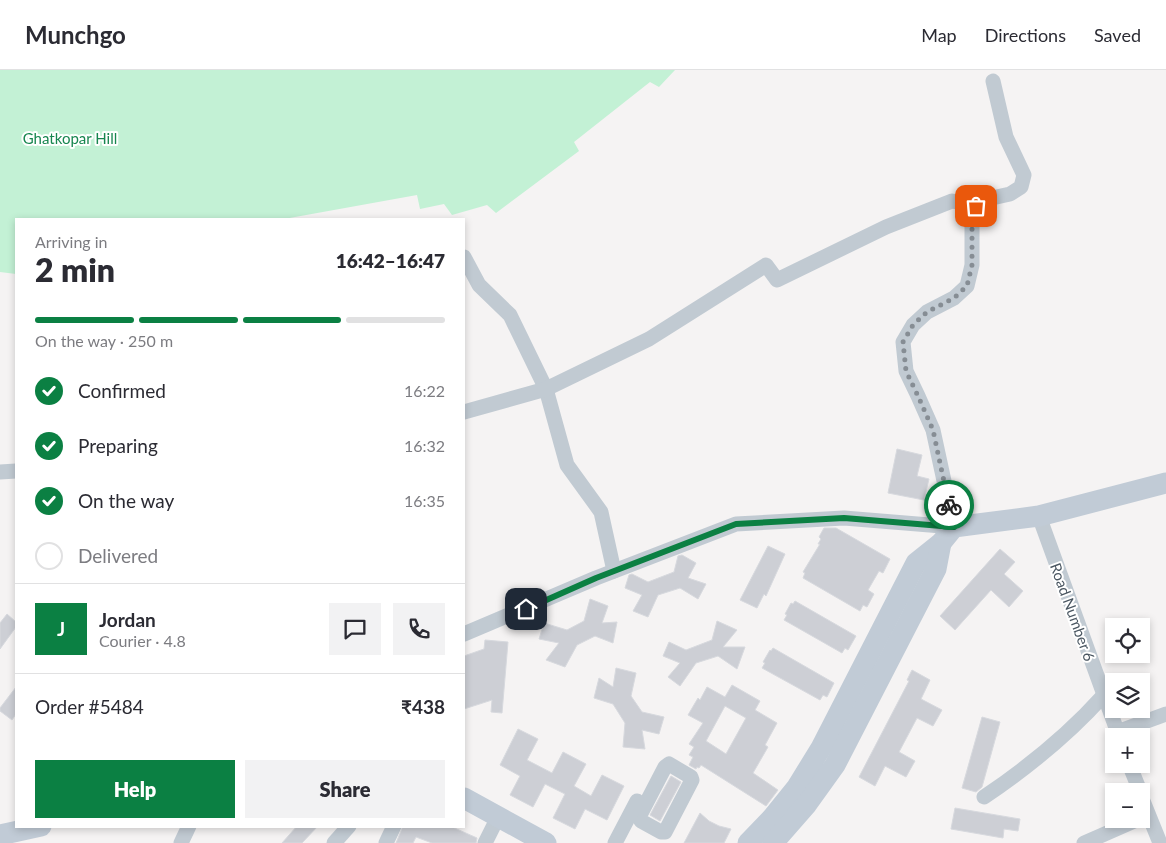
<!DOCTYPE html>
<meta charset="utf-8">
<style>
body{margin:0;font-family:Lato,sans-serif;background:#f2f2f3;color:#2b2b33;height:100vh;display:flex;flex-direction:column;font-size:19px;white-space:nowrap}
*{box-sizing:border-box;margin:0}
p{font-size:16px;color:#7c7c81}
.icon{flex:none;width:28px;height:28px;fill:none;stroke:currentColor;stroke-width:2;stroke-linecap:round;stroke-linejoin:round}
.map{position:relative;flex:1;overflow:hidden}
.details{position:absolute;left:15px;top:148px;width:450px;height:610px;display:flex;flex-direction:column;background:#fff;border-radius:0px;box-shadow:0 2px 8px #0003}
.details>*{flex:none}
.buttons{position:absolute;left:1105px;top:548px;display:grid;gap:10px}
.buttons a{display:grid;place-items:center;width:45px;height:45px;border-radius:0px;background:#fff;box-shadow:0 2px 8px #0003;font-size:25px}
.pin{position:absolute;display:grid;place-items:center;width:42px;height:42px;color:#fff;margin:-21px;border-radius:10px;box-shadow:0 2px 8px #0006}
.courier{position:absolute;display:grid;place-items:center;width:50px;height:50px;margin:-25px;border:4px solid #0b8043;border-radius:50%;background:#fff;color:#222;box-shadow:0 1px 6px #0007}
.head em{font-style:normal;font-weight:800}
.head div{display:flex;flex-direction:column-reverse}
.head{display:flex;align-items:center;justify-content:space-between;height:85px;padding:0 20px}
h1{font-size:32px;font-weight:800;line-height:38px}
.bar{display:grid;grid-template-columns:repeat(4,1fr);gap:8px 5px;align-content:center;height:60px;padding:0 20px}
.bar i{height:6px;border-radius:4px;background:#e1e1e2}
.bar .active{background:#0b8043}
.bar p{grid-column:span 4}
.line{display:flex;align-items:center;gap:12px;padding:0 20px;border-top:1px solid #e1e1e2}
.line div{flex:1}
.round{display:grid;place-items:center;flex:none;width:52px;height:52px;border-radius:0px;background:#f2f2f3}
ol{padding:0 20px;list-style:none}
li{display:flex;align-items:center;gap:15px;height:55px}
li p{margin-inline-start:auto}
li .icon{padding:5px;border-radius:50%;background:#0b8043;color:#fff;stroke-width:4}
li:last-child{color:#7c7c81}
li i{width:28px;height:28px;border:2px solid #e1e1e2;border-radius:50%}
.cta{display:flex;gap:10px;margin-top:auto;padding:10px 20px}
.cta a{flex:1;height:58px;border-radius:0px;background:#0b8043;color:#fff;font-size:20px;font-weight:800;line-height:58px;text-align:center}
.cta a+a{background:#f2f2f3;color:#2b2b33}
header{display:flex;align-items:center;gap:30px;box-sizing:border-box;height:70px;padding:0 25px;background:#fff;border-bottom:1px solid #e1e1e2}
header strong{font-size:24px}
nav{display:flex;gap:28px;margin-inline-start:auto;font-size:18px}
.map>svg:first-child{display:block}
.green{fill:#c3f1d5}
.building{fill:#cdcfd5;stroke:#d7d9de;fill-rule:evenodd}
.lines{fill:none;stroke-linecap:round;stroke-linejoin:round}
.street{stroke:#c1cad2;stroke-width:15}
.secondary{stroke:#c1cbd6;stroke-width:21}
.done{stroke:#868d94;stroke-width:5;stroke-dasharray:0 9}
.route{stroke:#0b8043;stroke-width:6}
.labels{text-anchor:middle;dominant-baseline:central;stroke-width:4;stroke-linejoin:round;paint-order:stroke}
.park-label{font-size:15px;fill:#17864f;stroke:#fff}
.street-label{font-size:15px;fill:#4a5661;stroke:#fff}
</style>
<header>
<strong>Munchgo</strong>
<nav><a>Map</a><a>Directions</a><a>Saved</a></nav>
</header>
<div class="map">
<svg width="1166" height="773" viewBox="0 0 1166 773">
<rect width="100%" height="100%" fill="#f5f3f3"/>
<polygon class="green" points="0,0 675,0 659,17 650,12 574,72 579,81 496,143 487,135 452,145 444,134 420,139 417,125 284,149 16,149 16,204 0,202"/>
<g class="building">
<polygon points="897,379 922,385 917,406 929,409 924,430 888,423"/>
<polygon points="824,458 836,458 890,489 883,503 879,501 868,520 874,524 867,537 863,535 860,541 803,508 805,503 803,502 820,474 818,474 821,469 819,467"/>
<polygon points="768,476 785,484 766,526 764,524 757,538 740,530"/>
<polygon points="1000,479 1015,492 1004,504 1023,521 1009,537 991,520 955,560 940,546"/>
<polygon points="682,485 696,493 688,508 706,514 698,529 680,518 658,525 648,547 633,541 642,525 625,518 629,505 632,504 648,512 674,502 678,486"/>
<polygon points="590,529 608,536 602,553 617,552 613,573 595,566 577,575 565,597 546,590 559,573 539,569 544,553 567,560 584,551"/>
<polygon points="795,531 856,566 848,580 845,578 842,583 784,550 787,545 785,544 791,533 793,534"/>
<polygon points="7,544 16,552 16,557 0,579 0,553"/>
<polygon points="717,551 737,560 723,577 745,577 737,599 718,586 696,593 680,616 668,607 680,593 663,586 669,572 686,580 712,570"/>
<polygon points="485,570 508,572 502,643 491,642 492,630 464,639 464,586 484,579"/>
<polygon points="773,578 834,613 827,627 823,625 820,630 762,598 765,593 763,592 770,580 771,581"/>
<polygon points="616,598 636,603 631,626 642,642 664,647 659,664 642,660 645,679 623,677 625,653 613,634 594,628 599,608 613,617"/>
<polygon points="912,600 930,610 921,629 942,640 933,656 917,648 899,682 915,691 906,707 885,696 875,716 859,707 909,611 907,610"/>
<path d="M 732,615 L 760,631 L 755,640 L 777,653 L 765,675 L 768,677 L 753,703 L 778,720 L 766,736 L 701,695 L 699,698 L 697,697 L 696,699 L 689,695 L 693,687 L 689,685 L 694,677 L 689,674 L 703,653 L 688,645 L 698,628 L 700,630 L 707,617 L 725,627 ZM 725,636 L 746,648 L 726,684 L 706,671 Z"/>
<polygon points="16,617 16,644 12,650 0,641 0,638"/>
<polygon points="982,647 1000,652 982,717 976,722 962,718"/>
<polygon points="518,659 538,669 527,690 552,703 563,682 586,694 574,716 591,726 602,705 624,716 607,750 585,739 575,759 553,748 565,724 545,714 533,737 510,725 520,706 500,695"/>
<polygon points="671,706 681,712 660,751 650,745"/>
<polygon points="955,738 1020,749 1018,761 1004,759 1003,768 951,759"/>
<polygon points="700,743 709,751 719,756 731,759 724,773 684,773"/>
<polygon points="297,756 318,756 302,773 282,773"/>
<polygon points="403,756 450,756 477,768 476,773 432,773 416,767 413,773 396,773"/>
</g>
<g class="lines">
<g class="street">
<polyline points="464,187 479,215 510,245 546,319 567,395 601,442 614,501"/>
<polyline points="464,342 546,319 649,269 766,195 777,210 886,157 952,131 977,136"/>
<polyline points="0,402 16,401"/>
<polyline points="1039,446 1119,666"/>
<polyline points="464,564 596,508 736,454 844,448 954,457 933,360 918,326 906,301 903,272 913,255 927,242 954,228 967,216 972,195 972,147 974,137 983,130 1010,124 1021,117 1024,105 1006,67 993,11"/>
<polyline points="1117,662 1166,644"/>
<polygon points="669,694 691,707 692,710 665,762 661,762 641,751 639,747 665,697"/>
<polyline points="1129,694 1140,721"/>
<polyline points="1141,726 1160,773"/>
<path d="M 984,727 C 1027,698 1068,665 1103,626"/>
<polyline points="181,773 189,756"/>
<polyline points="334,773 349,756"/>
<polyline points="386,773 394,756"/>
<polyline points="485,773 498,747"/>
<polyline points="615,773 637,731"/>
<polyline points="1084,773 1139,749"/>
</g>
<g class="secondary">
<polyline points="464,728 546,773"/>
<polyline points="0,765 41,756"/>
<polyline points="748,773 772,748 797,717 821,678 916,493 941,473 954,457 1039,446 1166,413"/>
<polyline points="773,773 807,734 835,695 936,499 941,473"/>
</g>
</g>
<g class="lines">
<polyline class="done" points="949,435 933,360 918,326 906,301 903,272 913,255 927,242 954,228 967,216 972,195 972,147 974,137 976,136"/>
<polyline class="route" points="526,539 596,508 736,454 844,448 954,457 949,435"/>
</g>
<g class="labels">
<g class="park-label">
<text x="70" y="68">Ghatkopar Hill</text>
</g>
<g class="street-label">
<text transform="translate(1073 542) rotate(70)">Road Number 6</text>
</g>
</g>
</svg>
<div class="buttons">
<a><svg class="icon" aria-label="locate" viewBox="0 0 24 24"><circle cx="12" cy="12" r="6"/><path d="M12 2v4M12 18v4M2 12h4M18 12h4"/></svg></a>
<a><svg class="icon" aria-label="layers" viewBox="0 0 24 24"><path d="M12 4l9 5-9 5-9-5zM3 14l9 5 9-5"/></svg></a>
<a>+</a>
<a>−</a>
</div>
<div class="pin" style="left:976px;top:136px;background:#ea580c"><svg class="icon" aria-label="bag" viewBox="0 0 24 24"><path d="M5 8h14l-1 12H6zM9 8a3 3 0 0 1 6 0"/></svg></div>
<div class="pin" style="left:526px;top:539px;background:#1f2937"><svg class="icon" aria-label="home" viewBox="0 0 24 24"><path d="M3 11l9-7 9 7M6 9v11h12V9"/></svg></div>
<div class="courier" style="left:949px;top:435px"><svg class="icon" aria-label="bike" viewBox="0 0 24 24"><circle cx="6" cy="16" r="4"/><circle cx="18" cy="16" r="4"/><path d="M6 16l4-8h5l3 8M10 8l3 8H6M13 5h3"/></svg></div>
<section class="details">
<div class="head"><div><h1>2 min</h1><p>Arriving in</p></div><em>16:42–16:47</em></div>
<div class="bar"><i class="active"></i><i class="active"></i><i class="active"></i><i></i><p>On the way · 250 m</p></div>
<ol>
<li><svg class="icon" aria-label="check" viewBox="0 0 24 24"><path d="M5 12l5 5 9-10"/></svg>Confirmed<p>16:22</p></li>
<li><svg class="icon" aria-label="check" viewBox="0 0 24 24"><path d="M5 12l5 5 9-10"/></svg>Preparing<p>16:32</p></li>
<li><svg class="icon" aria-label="check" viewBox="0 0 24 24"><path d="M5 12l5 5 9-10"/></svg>On the way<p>16:35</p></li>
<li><i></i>Delivered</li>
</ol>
<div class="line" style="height:90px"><b class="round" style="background:#0b8043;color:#fff">J</b><div><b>Jordan</b><p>Courier · 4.8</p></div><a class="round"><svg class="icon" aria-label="chat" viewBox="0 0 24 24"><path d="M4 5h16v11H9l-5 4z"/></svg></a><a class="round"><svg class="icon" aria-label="phone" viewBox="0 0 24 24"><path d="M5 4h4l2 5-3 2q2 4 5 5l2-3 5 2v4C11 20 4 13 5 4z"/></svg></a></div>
<div class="line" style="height:65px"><div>Order #5484</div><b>₹438</b></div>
<div class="cta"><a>Help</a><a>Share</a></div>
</section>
</div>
